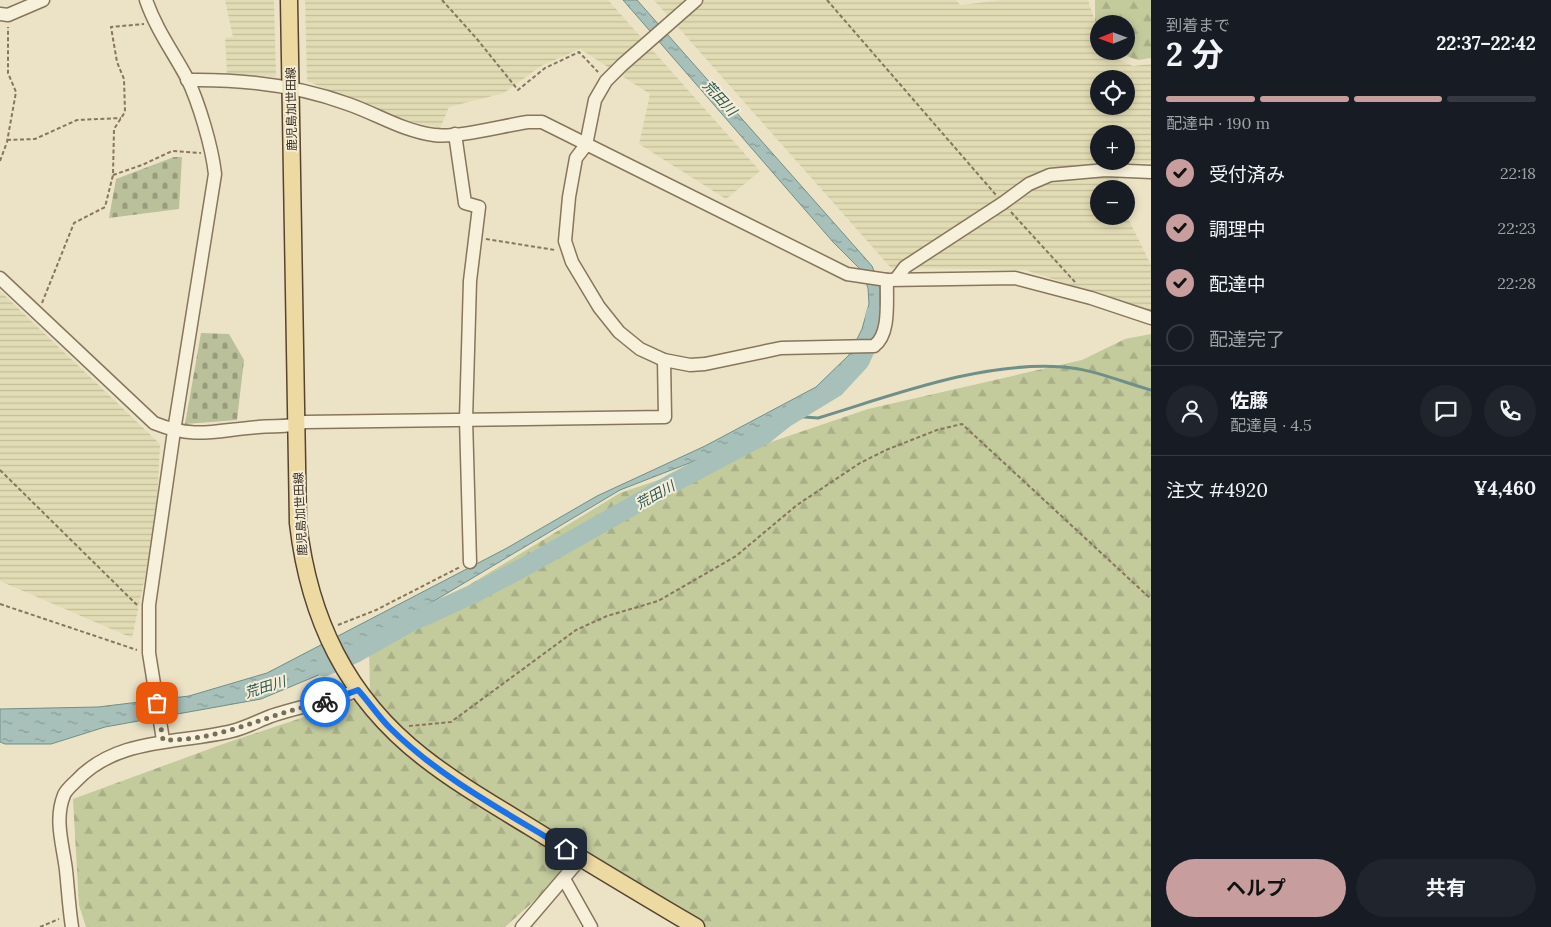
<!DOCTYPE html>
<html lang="ja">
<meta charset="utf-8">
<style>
body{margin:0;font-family:Lora,"Noto Sans JP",serif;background:#20242c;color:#f1f3f6;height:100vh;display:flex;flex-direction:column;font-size:19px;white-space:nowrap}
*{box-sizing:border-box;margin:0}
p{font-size:16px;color:#9ea1a6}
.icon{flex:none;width:28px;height:28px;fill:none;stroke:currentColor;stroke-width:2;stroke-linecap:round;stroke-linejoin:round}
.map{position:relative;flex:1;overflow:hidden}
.side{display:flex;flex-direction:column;background:#171b24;width:400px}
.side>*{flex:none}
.needle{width:32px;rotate:269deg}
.tools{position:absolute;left:1090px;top:15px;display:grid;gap:10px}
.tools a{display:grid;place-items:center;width:45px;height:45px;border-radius:50%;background:#171b24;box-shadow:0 2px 8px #0003;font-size:25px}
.pin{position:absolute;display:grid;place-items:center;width:42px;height:42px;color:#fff;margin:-21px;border-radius:10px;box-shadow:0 2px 8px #0006}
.courier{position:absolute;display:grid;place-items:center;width:50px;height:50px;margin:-25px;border:4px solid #1a73e8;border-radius:50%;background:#fff;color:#222;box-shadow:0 1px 6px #0007}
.headline em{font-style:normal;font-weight:700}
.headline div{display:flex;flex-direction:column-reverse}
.headline{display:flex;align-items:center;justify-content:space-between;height:85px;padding:0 15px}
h1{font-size:32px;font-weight:700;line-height:38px}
.bar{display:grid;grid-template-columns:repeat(4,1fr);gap:8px 5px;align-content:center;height:60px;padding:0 15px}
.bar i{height:6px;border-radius:4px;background:#363941}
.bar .active{background:#c79d9d}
.bar p{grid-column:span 4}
.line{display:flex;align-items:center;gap:12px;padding:0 15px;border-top:1px solid #363941}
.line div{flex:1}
.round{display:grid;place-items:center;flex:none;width:52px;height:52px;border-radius:26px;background:#20242c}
ol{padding:0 15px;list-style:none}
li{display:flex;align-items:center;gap:15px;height:55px}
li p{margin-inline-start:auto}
li .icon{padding:5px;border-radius:50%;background:#c79d9d;color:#111;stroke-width:4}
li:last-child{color:#9ea1a6}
li i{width:28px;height:28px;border:2px solid #363941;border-radius:50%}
.action{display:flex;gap:10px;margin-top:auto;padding:10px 15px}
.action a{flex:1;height:58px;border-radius:30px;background:#c79d9d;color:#111;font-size:20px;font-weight:700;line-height:58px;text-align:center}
.action a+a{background:#20242c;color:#f1f3f6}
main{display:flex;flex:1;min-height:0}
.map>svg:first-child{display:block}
.farmland{fill:url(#farmland-rules);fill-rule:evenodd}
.forest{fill:url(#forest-firs)}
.cemetery{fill:url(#cemetery-stones)}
.water{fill:url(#water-ripples);stroke:#6f8f88}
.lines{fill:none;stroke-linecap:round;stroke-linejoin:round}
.stream{stroke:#6f8f88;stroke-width:3}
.river{stroke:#a8c0ba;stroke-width:19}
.minor-casing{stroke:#87755d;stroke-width:15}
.major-casing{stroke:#564431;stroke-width:19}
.path{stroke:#87755d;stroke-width:2;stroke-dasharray:4 2.5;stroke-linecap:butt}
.minor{stroke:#f7f0da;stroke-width:12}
.major{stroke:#edd9a2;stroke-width:16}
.done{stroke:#776d5a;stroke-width:5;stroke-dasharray:0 9}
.route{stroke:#1a73e8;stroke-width:6}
.labels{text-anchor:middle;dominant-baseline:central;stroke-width:4;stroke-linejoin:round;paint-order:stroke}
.street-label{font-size:12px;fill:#382d20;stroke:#f4edd7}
.water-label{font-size:14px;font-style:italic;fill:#305756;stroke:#f4edd7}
</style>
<main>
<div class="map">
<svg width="1151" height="927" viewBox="0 0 1151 927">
<defs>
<pattern id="farmland-rules" width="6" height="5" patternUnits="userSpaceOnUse" patternTransform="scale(1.25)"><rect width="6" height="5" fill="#e2dcb5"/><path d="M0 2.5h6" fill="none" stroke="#c3bd9b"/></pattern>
<pattern id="forest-firs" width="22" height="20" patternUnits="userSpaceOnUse" patternTransform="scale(1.25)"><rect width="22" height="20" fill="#c3ca9c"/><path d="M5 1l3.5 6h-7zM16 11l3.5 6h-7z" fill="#a8ae86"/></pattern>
<pattern id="cemetery-stones" width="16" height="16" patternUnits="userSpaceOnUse" patternTransform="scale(1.25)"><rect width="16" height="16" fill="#bac09a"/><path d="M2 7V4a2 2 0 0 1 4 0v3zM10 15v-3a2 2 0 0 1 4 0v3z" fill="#989c7d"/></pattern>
<pattern id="water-ripples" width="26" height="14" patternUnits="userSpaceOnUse" patternTransform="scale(1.25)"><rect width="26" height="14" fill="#a8c0ba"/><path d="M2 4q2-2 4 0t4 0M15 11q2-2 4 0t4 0" fill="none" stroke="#8a9c97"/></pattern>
</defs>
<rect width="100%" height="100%" fill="#ece3c7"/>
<g class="farmland">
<polygon points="225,0 274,0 276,77 227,74 225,38 233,37"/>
<polygon points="305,0 608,0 760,171 726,199 639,144 650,94 580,49 541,66 504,93 449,107 440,128 403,120 307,81"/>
<path d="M 654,0 L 956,0 L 960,5 L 1002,0 L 1088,0 L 1099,33 L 1099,51 L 1105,51 L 1106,54 L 1133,66 L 1151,64 L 1151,162 L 1121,165 L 1117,189 L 1099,189 L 1099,216 L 1126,216 L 1126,214 L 1151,265 L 1151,311 L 1025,270 L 891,268 ZM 1099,79 L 1126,79 L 1126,106 L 1099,106 ZM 1099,134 L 1126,134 L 1126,161 L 1099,161 Z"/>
<polygon points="0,291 160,444 156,525 132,638 0,581"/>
</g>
<g class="forest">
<polygon points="1095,0 1151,0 1151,58 1138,60 1112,51 1126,51 1126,24 1099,24 1099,47 1095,45"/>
<polygon points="1151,334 1151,927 696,927 581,859 505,927 86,927 79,905 73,799 223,744 370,695 369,646 620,493 868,409 1082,360 1125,339"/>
</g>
<g class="cemetery">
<polygon points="174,157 182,157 179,209 109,218 116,179"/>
<polygon points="201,333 229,334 244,360 237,420 185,424"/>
</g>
<polygon class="water" points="623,0 637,0 872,266 880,287 880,308 876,329 857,360 817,395 710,455 620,490 377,635 321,674 261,699 105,727 51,744 5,744 0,742 0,709 98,707 189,696 267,673 507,548 597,496 705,446 816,387 849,355 862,329 869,304 868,288 861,270 833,242"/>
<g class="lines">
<path class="stream" d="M 791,416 L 818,418 C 894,395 982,361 1063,367 C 1092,369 1122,382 1151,390"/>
<polyline class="river" points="324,667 356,653 409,623 473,594 537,560 671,484 764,435 784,419 835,388 860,361 874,330 875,314"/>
<g class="minor-casing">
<g id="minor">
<path d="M 146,0 C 156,29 173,52 187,78 C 199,103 212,147 215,174 L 174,431 L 149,605 L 149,653 L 163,740"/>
<path d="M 696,0 L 622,65 L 606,81 L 595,100 L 586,145 L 576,158 L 569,197 L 565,241 L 572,262 L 599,307 L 619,332 L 640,349 L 664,360 L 690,365 L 705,364 L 781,348 L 874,346 C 891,334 886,299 887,280"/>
<polyline points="0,14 8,15 43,0"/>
<path d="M 187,80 C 242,79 296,85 348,104 C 377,114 403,131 434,135 C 459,138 501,126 528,122 L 542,122 L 847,274 L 887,280 L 1015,278 L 1091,298 L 1151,318"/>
<polyline points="455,134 465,203 479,207 470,281 466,419 470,562"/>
<path d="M 0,278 L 154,423 C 196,440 216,430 258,427 C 274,425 290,428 305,422 L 665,417 L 664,360"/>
<polyline points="896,279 905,267 1003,203 1029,184 1050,175 1106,170 1151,172"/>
<polyline points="564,879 591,927"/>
<path d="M 72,927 C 69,908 68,889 66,870 C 63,845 54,820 64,795 C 66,790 72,785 76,781 C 117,737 179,744 232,731 C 245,728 258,721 271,716 C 300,706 330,702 358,690"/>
<polyline points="522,927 581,858"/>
</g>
</g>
<g class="major-casing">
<path id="major" d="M 289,0 L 298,523 C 309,618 346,697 423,757 C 456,783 494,805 530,827 C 585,861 640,894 696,927"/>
</g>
<g class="path">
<polyline points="442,0 477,39 518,90 545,68 579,52 598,72"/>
<polyline points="827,0 996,195"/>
<polyline points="7,140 35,139 77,120 121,118"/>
<polyline points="0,161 7,142 16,92 8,73 8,27"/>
<polyline points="113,175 142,165 172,151 201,153"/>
<polyline points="1011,212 1075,282"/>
<polyline points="486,239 555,250"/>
<polyline points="42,303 74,223 105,207 113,175 114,129 125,112 124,79 117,62 111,27 144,24"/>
<polyline points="0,470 137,605"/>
<polyline points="0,604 137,650"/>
<polyline points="338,625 376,610 460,567"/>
<polyline points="409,726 451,722 576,630 607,616 658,601 736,556 797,505 860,463 886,450 937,430 962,424 1151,599"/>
<polyline points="40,927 59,919"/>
</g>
<use href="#minor" class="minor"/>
<use href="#major" class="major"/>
</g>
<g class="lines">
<path class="done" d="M 157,703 L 163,740 C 223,741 268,713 325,702"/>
<path class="route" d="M 325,702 L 358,690 C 369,702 378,716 390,728 C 440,778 506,812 566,849"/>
</g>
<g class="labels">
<g class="street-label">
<text transform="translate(291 109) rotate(-91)">鹿児島加世田線</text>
<text transform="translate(300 514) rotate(-93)">鹿児島加世田線</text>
</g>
<g class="water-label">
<text transform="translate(720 98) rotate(47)">荒田川</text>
<text transform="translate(655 495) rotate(-29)">荒田川</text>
<text transform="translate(265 687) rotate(-17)">荒田川</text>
</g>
</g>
</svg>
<div class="tools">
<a><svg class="needle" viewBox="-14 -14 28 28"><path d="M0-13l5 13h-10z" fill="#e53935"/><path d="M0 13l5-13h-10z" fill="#9ea1a6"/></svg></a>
<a><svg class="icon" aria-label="locate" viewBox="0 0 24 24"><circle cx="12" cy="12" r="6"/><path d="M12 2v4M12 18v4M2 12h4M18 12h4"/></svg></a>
<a>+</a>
<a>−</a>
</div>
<div class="pin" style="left:157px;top:703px;background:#ea580c"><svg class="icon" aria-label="bag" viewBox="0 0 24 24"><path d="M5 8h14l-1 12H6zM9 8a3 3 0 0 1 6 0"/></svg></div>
<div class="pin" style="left:566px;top:849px;background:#1f2937"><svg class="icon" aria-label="home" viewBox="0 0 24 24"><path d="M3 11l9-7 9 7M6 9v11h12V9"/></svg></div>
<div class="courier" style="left:325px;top:702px"><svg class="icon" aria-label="bike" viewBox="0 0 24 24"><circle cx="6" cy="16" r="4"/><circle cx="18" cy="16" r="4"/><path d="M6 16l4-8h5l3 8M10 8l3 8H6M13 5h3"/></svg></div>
</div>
<section class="side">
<div class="headline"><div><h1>2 分</h1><p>到着まで</p></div><em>22:37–22:42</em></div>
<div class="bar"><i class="active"></i><i class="active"></i><i class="active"></i><i></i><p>配達中 · 190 m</p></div>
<ol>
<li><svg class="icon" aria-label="check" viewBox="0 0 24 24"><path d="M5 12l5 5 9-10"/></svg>受付済み<p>22:18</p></li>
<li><svg class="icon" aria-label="check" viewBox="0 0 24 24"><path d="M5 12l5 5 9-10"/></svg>調理中<p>22:23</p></li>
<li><svg class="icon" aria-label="check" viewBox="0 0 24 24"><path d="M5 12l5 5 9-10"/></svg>配達中<p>22:28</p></li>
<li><i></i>配達完了</li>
</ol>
<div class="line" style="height:90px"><a class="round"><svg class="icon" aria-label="person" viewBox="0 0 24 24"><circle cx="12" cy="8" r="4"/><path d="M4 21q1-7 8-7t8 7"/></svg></a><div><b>佐藤</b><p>配達員 · 4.5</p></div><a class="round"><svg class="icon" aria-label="chat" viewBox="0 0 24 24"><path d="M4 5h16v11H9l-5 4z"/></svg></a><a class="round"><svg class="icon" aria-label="phone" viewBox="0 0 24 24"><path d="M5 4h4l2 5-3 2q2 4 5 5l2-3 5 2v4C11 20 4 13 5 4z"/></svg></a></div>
<div class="line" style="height:65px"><div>注文 #4920</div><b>¥4,460</b></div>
<div class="action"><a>ヘルプ</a><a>共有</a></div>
</section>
</main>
